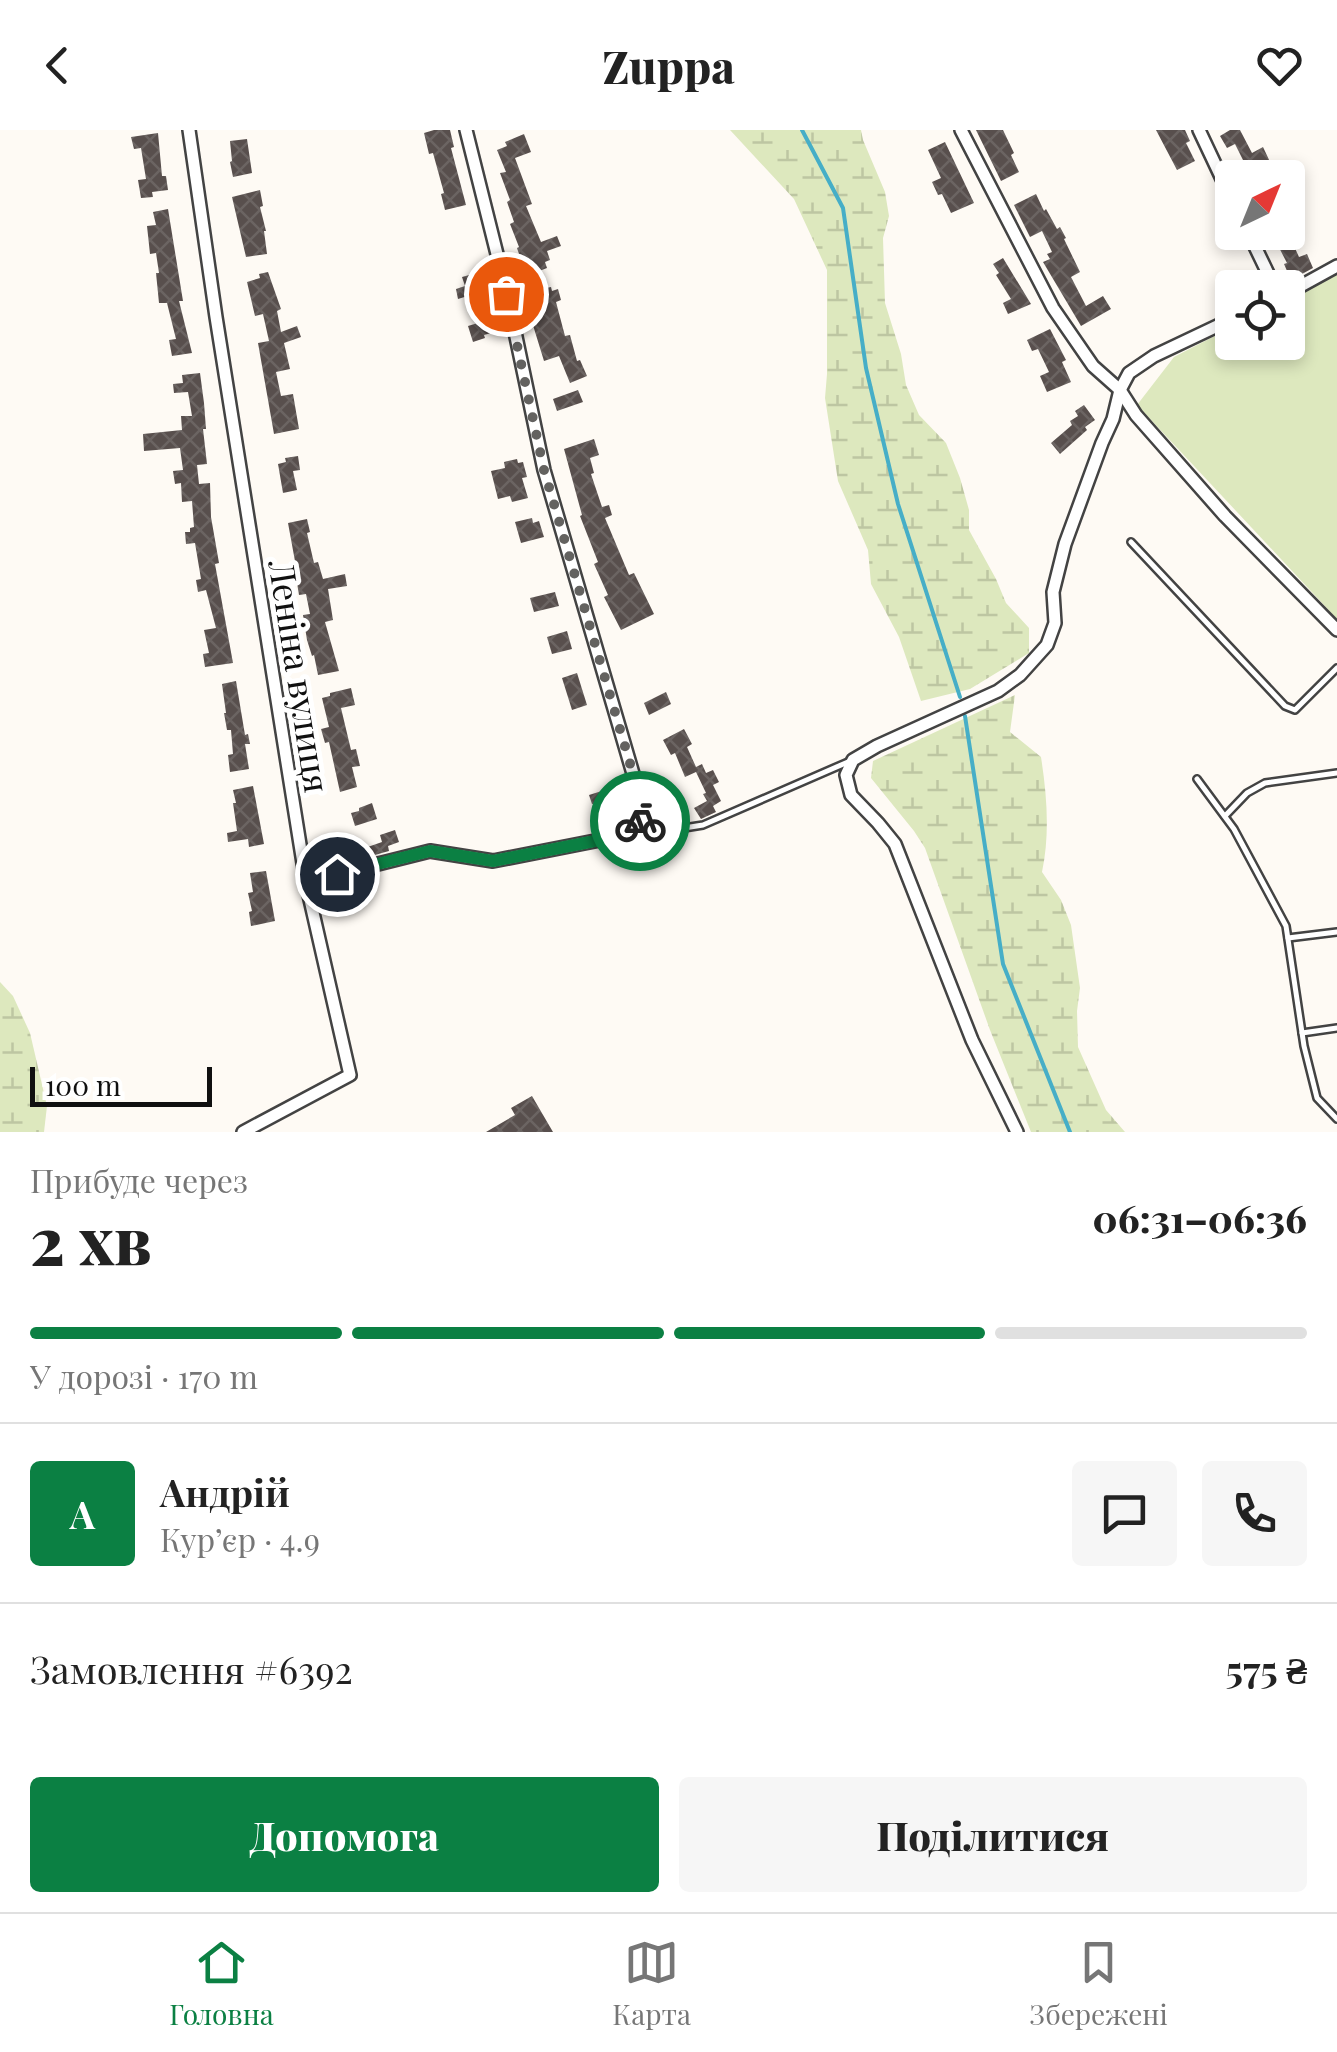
<!DOCTYPE html>
<html lang="uk">
<meta charset="utf-8">
<style>
body{margin:0;font-family:"Playfair Display",serif;background:#f6f6f6;color:#222;height:100vh;display:flex;flex-direction:column;font-size:38px;white-space:nowrap}
*{box-sizing:border-box;margin:0}
p{font-size:32px;color:#767676}
.icon{flex:none;width:55px;height:55px;fill:none;stroke:currentColor;stroke-width:2;stroke-linecap:round;stroke-linejoin:round}
.map{position:relative;height:1002px;overflow:hidden}
.details{display:flex;flex-direction:column;background:#fff;flex:1}
.details>*{flex:none}
.needle{width:65px;rotate:43deg}
.tools{position:absolute;left:1215px;top:30px;display:grid;gap:20px}
.tools a{display:grid;place-items:center;width:90px;height:90px;border-radius:10px;background:#fff;box-shadow:0 5px 15px #0003;font-size:50px}
.scale{position:absolute;left:30px;bottom:25px;width:182px;box-sizing:border-box;padding-left:10px;border:5px solid #101010;border-top:0;font-size:28px;line-height:35px;white-space:nowrap;color:#101010;-webkit-text-stroke:8px #fff;paint-order:stroke}
.pin{position:absolute;display:grid;place-items:center;width:85px;height:85px;color:#fff;margin:-42px;border:5px solid #fff;border-radius:50%;box-shadow:0 2px 10px #0007}
.courier{position:absolute;display:grid;place-items:center;width:100px;height:100px;margin:-50px;border:8px solid #0b8043;border-radius:50%;background:#fff;color:#222;box-shadow:0 2px 12px #0007}
.headline em{font-style:normal;font-weight:800}
.headline div{display:flex;flex-direction:column-reverse}
.headline{display:flex;align-items:center;justify-content:space-between;height:170px;padding:0 30px}
h1{font-size:65px;font-weight:800;line-height:75px}
.bar{display:grid;grid-template-columns:repeat(4,1fr);gap:15px 10px;align-content:center;height:120px;padding:0 30px}
.bar i{height:12px;border-radius:8px;background:#e0e0e0}
.bar .current{background:#0b8043}
.bar p{grid-column:span 4}
.line{display:flex;align-items:center;gap:25px;padding:0 30px;border-top:2px solid #e0e0e0}
.line div{flex:1}
.round{display:grid;place-items:center;flex:none;width:105px;height:105px;border-radius:10px;background:#f6f6f6}
.button{display:flex;gap:20px;margin-top:auto;padding:20px 30px}
.button a{flex:1;height:115px;border-radius:10px;background:#0b8043;color:#fff;font-size:40px;font-weight:800;line-height:115px;text-align:center}
.button a+a{background:#f6f6f6;color:#222}
header{display:flex;justify-content:space-between;align-items:center;height:130px;padding:0 30px;background:#fff;font-size:45px;font-weight:800}
.tab-bar{display:flex;justify-content:space-around;align-items:center;height:140px;border-top:2px solid #e0e0e0;background:#fff;font-size:28px;color:#767676}
.tab-bar a{display:grid;justify-items:center;gap:5px}
.tab-bar .current{color:#0b8043}
.map>svg:first-child{display:block}
.grass{fill:#dde8be}
.wetland{fill:url(#wetland-marsh)}
.lines{fill:none;stroke-linecap:round;stroke-linejoin:round}
.stream{stroke:#46aec7;stroke-width:4}
.building{fill:url(#building-cross-hatch)}
.service-casing{stroke:#434343;stroke-width:10}
.minor-casing{stroke:#434343;stroke-width:16}
.service{stroke:#fff;stroke-width:5}
.minor{stroke:#fff;stroke-width:11}
.done{stroke:#636260;stroke-width:10;stroke-dasharray:0 18}
.route{stroke:#0b8043;stroke-width:12}
.labels{text-anchor:middle;dominant-baseline:central;stroke-width:10;stroke-linejoin:round;paint-order:stroke}
.street-label{font-size:35px;fill:#101010;stroke:#fff}
</style>
<header><svg class="icon" aria-label="back" viewBox="0 0 24 24"><path d="M15 5l-7 7 7 7"/></svg>Zuppa<svg class="icon" aria-label="heart" viewBox="0 0 24 24"><path d="M12 20l-8-8c-3-5 5-10 8-4 3-6 11-1 8 4z"/></svg></header>
<div class="map">
<svg width="1337" height="1002" viewBox="0 0 1337 1002">
<defs>
<pattern id="wetland-marsh" width="20" height="14" patternUnits="userSpaceOnUse" patternTransform="scale(2.5)"><rect width="20" height="14" fill="#dde8be"/><path d="M1 5h8M5 5V1M11 12h8M15 12V8" fill="none" stroke="#bdc6a2"/></pattern>
<pattern id="building-cross-hatch" width="8" height="8" patternUnits="userSpaceOnUse" patternTransform="scale(2.5)"><rect width="8" height="8" fill="#584f4d"/><path d="M0 0l8 8M0 8l8-8" fill="none" stroke="#6b6462"/></pattern>
</defs>
<rect width="100%" height="100%" fill="#fefaf4"/>
<polygon class="grass" points="1337,142 1337,489 1137,275 1174,227 1232,197 1232,212 1288,212 1288,168"/>
<g class="wetland">
<polygon points="730,0 861,0 863,10 885,62 889,86 883,108 885,173 901,224 906,255 919,285 946,313 960,348 969,380 969,400 996,449 1006,473 1029,498 1029,523 970,559 921,571 899,507 871,454 868,420 838,351 825,268 827,244 827,140 794,69"/>
<path d="M 1015,565 L 1010,602 L 1041,627 C 1047,666 1050,704 1042,742 L 1061,770 L 1071,795 L 1080,858 L 1077,881 L 1078,917 L 1106,980 L 1125,1002 L 1031,1002 L 990,900 L 925,718 L 914,701 L 871,648 L 873,631 Z"/>
<polygon points="0,852 13,866 30,903 47,976 44,1002 0,1002"/>
</g>
<g class="lines">
<g class="stream">
<polyline points="802,0 843,78 866,238 898,374 960,567"/>
<polyline points="965,586 1003,834 1070,1002"/>
</g>
</g>
<g class="building">
<polygon points="434,0 450,0 454,17 451,18 466,75 445,80 441,64 444,63 433,23 429,24 424,3"/>
<polygon points="976,0 1003,0 1014,23 1011,25 1019,42 1001,51"/>
<polygon points="1156,0 1185,0 1190,11 1186,13 1195,31 1177,40"/>
<polygon points="1230,0 1240,0 1252,23 1263,17 1271,34 1243,48 1237,36 1244,32 1235,14 1227,18 1220,6"/>
<polygon points="158,3 162,46 166,46 168,60 152,62 153,67 141,68 138,50 146,49 141,18 134,19 131,7"/>
<polygon points="524,4 531,22 515,28 532,74 526,76 541,112 557,106 561,116 547,121 550,130 545,132 547,138 534,143 528,128 521,130 517,118 519,117 510,94 514,92 507,72 510,70 500,43 506,42 497,20 507,16 505,12"/>
<polygon points="247,9 252,43 233,47 230,32 232,31 230,11"/>
<polygon points="945,12 974,73 951,83 942,64 938,65 932,52 941,48 928,20"/>
<polygon points="260,60 263,76 260,77 266,101 264,101 267,124 246,127 232,67"/>
<polygon points="1036,64 1044,81 1046,79 1057,99 1060,97 1066,108 1064,109 1080,142 1071,147 1086,176 1103,166 1111,179 1081,196 1043,132 1050,129 1047,124 1052,122 1042,101 1030,107 1014,75"/>
<polygon points="168,79 183,171 179,171 192,223 172,226 169,210 176,209 167,173 159,173 156,143 159,143 156,123 150,124 147,96 156,95 153,82"/>
<polygon points="1271,102 1300,102 1290,107 1299,127 1307,124 1313,138 1291,150 1284,134 1287,133"/>
<polygon points="1003,128 1031,174 1008,184 1003,173 1011,169 996,145 999,143 993,134"/>
<polygon points="268,142 281,179 277,181 281,202 297,196 301,207 284,213 290,239 276,242 281,266 293,264 299,299 274,304 258,213 269,211 263,184 255,186 247,152 260,148 259,144"/>
<polygon points="473,144 474,147 483,145 487,160 458,169 456,159 465,156 462,147"/>
<polygon points="551,157 552,161 558,159 561,170 556,172 565,206 570,205 577,231 580,230 587,246 570,253 559,226 544,231 532,192 538,190 531,167 538,165 536,160"/>
<polygon points="494,188 498,201 484,205 485,208 473,212 468,196"/>
<polygon points="1050,199 1066,230 1062,232 1071,252 1047,262 1040,246 1049,242 1038,219 1032,221 1027,210"/>
<polygon points="200,243 204,273 206,299 203,299 207,334 197,335 199,354 210,353 211,387 219,433 215,434 233,533 205,537 203,524 209,523 204,500 216,498 206,460 198,462 196,450 201,449 195,413 186,414 185,402 190,402 190,398 194,397 192,371 182,372 181,353 175,354 173,341 183,340 180,318 144,321 143,304 182,300 181,286 192,286 188,262 174,263 173,254 183,253 182,245"/>
<polygon points="578,260 583,272 557,281 553,269"/>
<polygon points="1084,275 1095,290 1085,297 1087,300 1060,324 1051,313 1072,295 1070,291 1078,286 1075,281"/>
<polygon points="594,309 599,325 590,328 594,343 591,344 602,377 609,375 612,385 605,388 629,445 634,443 654,484 621,500 604,467 608,465 594,434 598,432 580,386 582,385 564,319"/>
<polygon points="298,326 300,340 293,341 297,360 283,363 278,334 286,332 285,328"/>
<polygon points="517,329 518,333 523,332 527,347 522,348 528,368 512,372 510,366 498,369 491,341 505,338 504,332"/>
<polygon points="532,388 533,393 539,391 544,407 521,413 515,392"/>
<polygon points="307,389 310,402 307,403 314,433 318,432 323,449 345,444 347,456 328,459 333,490 325,492 339,541 318,545 314,525 312,526 307,510 303,485 310,484 306,464 299,465 297,453 299,453 288,393"/>
<polygon points="555,462 559,476 534,482 530,468"/>
<polygon points="567,501 572,519 552,524 547,507"/>
<polygon points="577,543 587,575 572,580 562,548"/>
<polygon points="236,551 245,605 248,604 250,614 245,614 249,639 230,642 228,625 233,624 231,600 227,600 224,583 226,583 222,554"/>
<polygon points="351,558 355,575 341,578 351,620 356,619 360,636 352,637 357,657 340,662 329,612 325,613 321,599 329,597 322,568 330,566 330,563"/>
<polygon points="666,562 671,574 649,585 644,573"/>
<polygon points="684,599 692,614 687,617 696,637 702,634 706,643 713,640 719,652 713,655 721,671 713,676 716,682 701,689 694,678 707,671 703,664 706,663 696,642 685,647 675,623 671,625 663,610"/>
<polygon points="621,655 626,669 617,672 623,688 606,697 598,673 592,674 589,665"/>
<polygon points="253,656 264,714 249,717 248,709 228,712 227,703 237,701 233,673 236,673 233,660"/>
<polygon points="372,673 377,689 355,696 351,683 359,681 359,678"/>
<polygon points="395,700 399,712 388,716 389,721 364,728 362,719 382,712 380,705"/>
<polygon points="266,741 275,791 251,796 249,782 252,781 248,763 253,762 250,743"/>
<polygon points="532,966 553,1002 486,1002 515,985 511,978"/>
</g>
<g class="lines">
<g class="service-casing">
<g id="service">
<polyline points="1131,412 1285,576 1295,580 1337,538"/>
<polyline points="1197,649 1234,699 1286,796 1304,916 1317,968 1337,989"/>
<polyline points="1225,686 1247,663 1265,653 1337,643"/>
<polyline points="649,689 684,698 703,695 848,632"/>
<polyline points="1288,808 1337,802"/>
<polyline points="1302,903 1337,898"/>
</g>
</g>
<g class="minor-casing">
<g id="minor">
<polyline points="189,0 216,187 306,752 350,945 243,1002"/>
<polyline points="961,0 1053,178 1093,236 1120,260 1136,285 1225,386 1337,500"/>
<polyline points="1199,0 1232,70"/>
<polyline points="1248,102 1275,158"/>
<polyline points="1288,163 1337,136"/>
<polyline points="306,752 430,721 493,731 600,710 646,688 544,340 507,164 466,0"/>
<polyline points="1017,1002 972,910 895,714 878,693 851,665 846,645 853,630 877,616 998,561 1020,545 1047,515 1055,493 1053,462 1065,414 1102,313 1113,289 1120,260 1129,243 1154,226 1232,189"/>
</g>
</g>
<use href="#service" class="service"/>
<use href="#minor" class="minor"/>
</g>
<g class="lines">
<polyline class="done" points="506,164 544,340 646,688 640,691"/>
<polyline class="route" points="337,744 430,721 493,731 600,710 640,691"/>
</g>
<g class="labels">
<g class="street-label">
<text transform="translate(301 546) rotate(81)">Леніна вулиця</text>
</g>
</g>
</svg>
<div class="tools">
<a><svg class="needle" viewBox="-14 -14 28 28"><path d="M0-13l5 13h-10z" fill="#e53935"/><path d="M0 13l5-13h-10z" fill="#767676"/></svg></a>
<a><svg class="icon" aria-label="locate" viewBox="0 0 24 24"><circle cx="12" cy="12" r="6"/><path d="M12 2v4M12 18v4M2 12h4M18 12h4"/></svg></a>
</div>
<div class="scale">100 m</div>
<div class="pin" style="left:506px;top:164px;background:#ea580c"><svg class="icon" aria-label="bag" viewBox="0 0 24 24"><path d="M5 8h14l-1 12H6zM9 8a3 3 0 0 1 6 0"/></svg></div>
<div class="pin" style="left:337px;top:744px;background:#1f2937"><svg class="icon" aria-label="home" viewBox="0 0 24 24"><path d="M3 11l9-7 9 7M6 9v11h12V9"/></svg></div>
<div class="courier" style="left:640px;top:691px"><svg class="icon" aria-label="bike" viewBox="0 0 24 24"><circle cx="6" cy="16" r="4"/><circle cx="18" cy="16" r="4"/><path d="M6 16l4-8h5l3 8M10 8l3 8H6M13 5h3"/></svg></div>
</div>
<section class="details">
<div class="headline"><div><h1>2 хв</h1><p>Прибуде через</p></div><em>06:31–06:36</em></div>
<div class="bar"><i class="current"></i><i class="current"></i><i class="current"></i><i></i><p>У дорозі · 170 m</p></div>
<div class="line" style="height:180px"><b class="round" style="background:#0b8043;color:#fff">А</b><div><b>Андрій</b><p>Кур’єр · 4.9</p></div><a class="round"><svg class="icon" aria-label="chat" viewBox="0 0 24 24"><path d="M4 5h16v11H9l-5 4z"/></svg></a><a class="round"><svg class="icon" aria-label="phone" viewBox="0 0 24 24"><path d="M5 4h4l2 5-3 2q2 4 5 5l2-3 5 2v4C11 20 4 13 5 4z"/></svg></a></div>
<div class="line" style="height:130px"><div>Замовлення #6392</div><b>575 ₴</b></div>
<div class="button"><a>Допомога</a><a>Поділитися</a></div>
</section>
<nav class="tab-bar">
<a class="current"><svg class="icon" aria-label="home" viewBox="0 0 24 24"><path d="M3 11l9-7 9 7M6 9v11h12V9"/></svg>Головна</a>
<a><svg class="icon" aria-label="map" viewBox="0 0 24 24"><path d="M3 6l6-2 6 2 6-2v14l-6 2-6-2-6 2zM9 4v14M15 6v14"/></svg>Карта</a>
<a><svg class="icon" aria-label="saved" viewBox="0 0 24 24"><path d="M7 4h10v16l-5-4-5 4z"/></svg>Збережені</a>
</nav>
